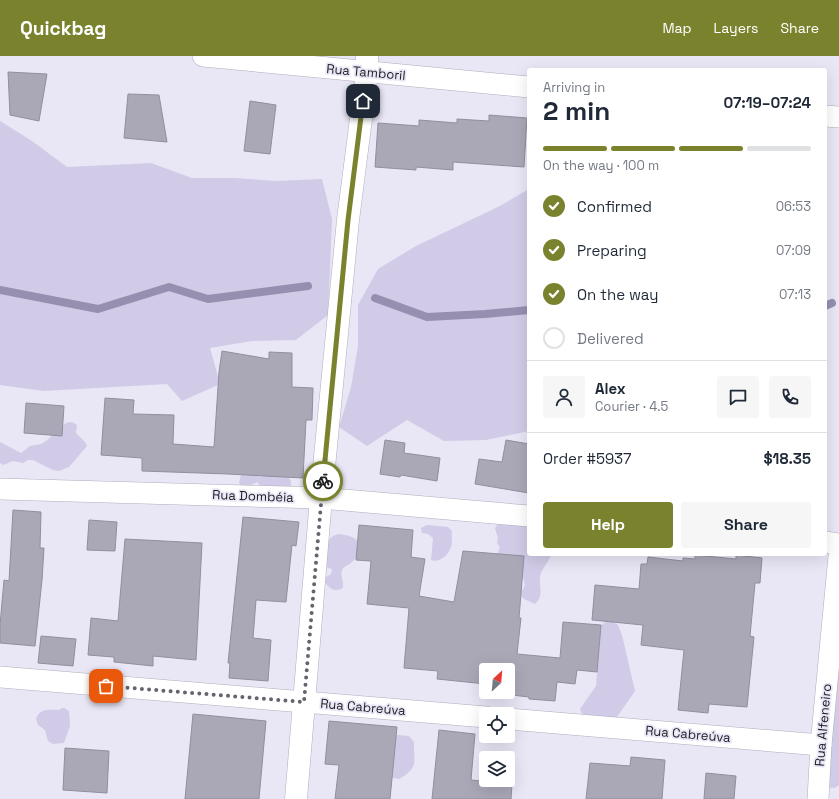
<!DOCTYPE html>
<meta charset="utf-8">
<style>
body{margin:0;font-family:"Space Grotesk",sans-serif;background:#f6f6f7;color:#1f2937;height:100vh;display:flex;flex-direction:column;font-size:15px;white-space:nowrap}
*{box-sizing:border-box;margin:0}
p{font-size:13px;color:#747a83}
.icon{flex:none;width:22px;height:22px;fill:none;stroke:currentColor;stroke-width:2;stroke-linecap:round;stroke-linejoin:round}
.map{position:relative;flex:1;overflow:hidden}
.panel{position:absolute;left:527px;top:12px;width:300px;height:488px;display:flex;flex-direction:column;background:#fff;border-radius:4px;box-shadow:0 4px 16px #0002}
.panel>*{flex:none}
.needle{width:26px;rotate:26deg}
.buttons{position:absolute;left:479px;top:607px;display:grid;gap:8px}
.buttons a{display:grid;place-items:center;width:36px;height:36px;border-radius:4px;background:#fff;box-shadow:0 4px 16px #0002;font-size:20px}
.pin{position:absolute;display:grid;place-items:center;width:34px;height:34px;color:#fff;margin:-17px;border-radius:8px;box-shadow:0 2px 6px #0006}
.courier{position:absolute;display:grid;place-items:center;width:40px;height:40px;margin:-20px;border:3px solid #7a822e;border-radius:50%;background:#fff;color:#222;box-shadow:0 1px 5px #0007}
.summary em{font-style:normal;font-weight:800}
.summary div{display:flex;flex-direction:column-reverse}
.summary{display:flex;align-items:center;justify-content:space-between;height:68px;padding:0 16px}
h1{font-size:26px;font-weight:800;line-height:30px}
.bar{display:grid;grid-template-columns:repeat(4,1fr);gap:6px 4px;align-content:center;height:48px;padding:0 16px}
.bar i{height:5px;border-radius:3px;background:#e0e1e3}
.bar .current{background:#7a822e}
.bar p{grid-column:span 4}
.line{display:flex;align-items:center;gap:10px;padding:0 16px;border-top:1px solid #e0e1e3}
.line div{flex:1}
.round{display:grid;place-items:center;flex:none;width:42px;height:42px;border-radius:4px;background:#f6f6f7}
ol{padding:0 16px;list-style:none}
li{display:flex;align-items:center;gap:12px;height:44px}
li p{margin-inline-start:auto}
li .icon{padding:4px;border-radius:50%;background:#7a822e;color:#fff;stroke-width:4}
li:last-child{color:#747a83}
li i{width:22px;height:22px;border:2px solid #e0e1e3;border-radius:50%}
.cta{display:flex;gap:8px;margin-top:auto;padding:8px 16px}
.cta a{flex:1;height:46px;border-radius:4px;background:#7a822e;color:#fff;font-size:16px;font-weight:800;line-height:46px;text-align:center}
.cta a+a{background:#f6f6f7;color:#1f2937}
header{display:flex;align-items:center;gap:24px;box-sizing:border-box;height:56px;padding:0 20px;background:#7a822e;color:#fff}
header strong{font-size:19px}
nav{display:flex;gap:22px;margin-inline-start:auto;font-size:14px}
.map>svg:first-child{display:block}
.green{fill:#d1cbe7}
.lines{fill:none;stroke-linecap:round;stroke-linejoin:round}
.stream{stroke:#968fb0;stroke-width:8}
.building{fill:#aaa7b7;stroke:#918e9d}
.street-casing{stroke:#b0aebd;stroke-width:22}
.secondary-casing{stroke:#b0aebd;stroke-width:23}
.street{stroke:#fff;stroke-width:21}
.secondary{stroke:#fff;stroke-width:22}
.done{stroke:#65636d;stroke-width:4;stroke-dasharray:0 7.2}
.route{stroke:#7a822e;stroke-width:5}
.labels{text-anchor:middle;dominant-baseline:central;stroke-width:3.5;stroke-linejoin:round;paint-order:stroke}
.street-label{font-size:13px;fill:#1e1d23;stroke:#e9e6f6}
</style>
<header>
<strong>Quickbag</strong>
<nav><a>Map</a><a>Layers</a><a>Share</a></nav>
</header>
<div class="map">
<svg width="839" height="743" viewBox="0 0 839 743">
<rect width="100%" height="100%" fill="#e9e6f6"/>
<g class="green">
<polygon points="0,65 32,85 67,111 151,107 192,122 234,122 276,125 322,123 332,163 328,259 296,284 252,285 210,292 220,328 182,345 167,328 44,335 0,329"/>
<polygon points="529,133 529,375 486,384 444,385 407,364 367,390 339,371 351,331 358,290 358,249 378,213 416,190 500,150"/>
<polygon points="72,366 77,369 76,377 84,385 87,390 69,411 59,415 53,414 33,404 28,404 23,407 13,405 3,409 0,407 0,386 21,397 30,390 41,388 46,385 66,367"/>
<polygon points="242,415 260,421 266,419 288,421 291,425 291,431 279,438 265,436 257,426 249,430 241,430 239,427"/>
<path d="M 529,455 L 529,498 L 551,498 C 549,507 542,511 540,521 C 539,531 544,540 535,548 L 524,543 L 520,539 L 525,529 L 522,518 L 501,501 L 498,496 L 500,491 L 497,487 L 498,482 L 495,472 L 501,463 Z"/>
<path d="M 427,469 L 448,471 L 452,475 C 451,480 453,486 451,491 C 448,500 439,507 431,504 L 433,482 L 428,478 L 422,477 L 421,472 Z"/>
<path d="M 339,478 C 349,480 359,480 358,492 C 358,498 357,502 352,506 C 349,509 344,510 342,514 C 340,519 344,526 343,532 C 335,536 330,534 325,526 L 326,521 L 331,518 L 332,513 L 328,512 L 324,508 C 326,495 324,481 339,478 Z"/>
<polygon points="839,558 839,729 835,732 814,730"/>
<polygon points="609,564 618,569 622,579 635,635 610,671 584,663 580,653 596,630 601,569"/>
<path d="M 62,652 L 64,652 L 69,655 L 70,670 L 64,687 L 53,688 L 48,685 L 45,674 L 38,669 L 36,663 C 40,652 49,654 59,654 Z"/>
<path d="M 398,679 L 409,680 L 414,686 C 413,706 420,711 399,723 L 393,722 L 391,720 L 395,680 Z"/>
</g>
<g class="lines">
<g class="stream">
<polyline points="0,234 98,253 169,231 208,243 308,230"/>
<polyline points="375,242 427,261 485,258 529,254"/>
<polyline points="825,250 832,247"/>
</g>
</g>
<g class="building">
<polygon points="8,16 47,18 39,65 10,59"/>
<polygon points="128,38 159,39 167,86 124,82"/>
<polygon points="250,45 276,49 270,98 244,95"/>
<polygon points="489,59 527,62 524,111 453,106 453,114 416,111 416,114 375,111 378,67 419,70 419,64 457,67 457,63 489,65"/>
<polygon points="222,295 269,303 269,296 292,297 292,331 313,332 312,364 306,364 303,422 228,418 142,415 142,402 101,399 105,342 134,344 133,358 174,359 173,388 214,391 219,316"/>
<polygon points="26,347 64,350 62,380 24,377"/>
<polygon points="385,384 405,387 404,397 440,402 437,425 401,419 400,421 380,418"/>
<polygon points="506,384 529,388 529,437 475,428 479,403 502,406"/>
<polygon points="13,454 41,456 40,492 44,492 42,524 35,590 0,587 0,569 4,524 9,525"/>
<polygon points="243,461 299,466 296,490 292,489 286,546 256,544 253,582 271,584 268,625 229,622 230,607 228,607"/>
<polygon points="89,464 117,466 115,495 87,494"/>
<polygon points="359,469 413,474 411,501 425,503 419,540 454,546 463,495 524,500 519,562 521,562 517,598 560,602 563,566 601,569 597,616 577,614 575,628 557,626 555,645 529,643 529,641 494,637 494,636 508,636 508,614 486,614 486,628 437,623 438,615 404,612 409,552 367,548 371,505 356,504"/>
<polygon points="125,483 202,487 196,604 153,600 153,610 114,606 114,601 88,599 91,562 118,565"/>
<polygon points="695,499 736,503 736,499 762,502 760,527 755,527 750,580 754,581 747,651 709,648 708,657 678,654 684,594 641,589 643,569 592,564 595,529 639,533 641,508 647,508 648,501 683,505 683,502 695,503"/>
<polygon points="41,580 76,583 73,610 38,607"/>
<polygon points="193,658 266,665 259,743 185,743"/>
<polygon points="329,665 397,671 390,743 335,743 339,709 325,708"/>
<polygon points="439,674 475,678 471,724 512,728 511,743 432,743"/>
<polygon points="65,692 109,695 107,737 63,734"/>
<polygon points="631,701 665,704 662,743 586,743 590,707 630,710"/>
<polygon points="706,717 736,720 734,743 704,743"/>
</g>
<g class="lines">
<g class="street-casing">
<g id="street">
<polyline points="203,0 529,31"/>
<polyline points="825,60 839,61"/>
<polyline points="0,433 321,442 529,460"/>
<polyline points="825,486 839,488"/>
<polyline points="0,621 486,661"/>
<polyline points="508,663 821,689"/>
<polyline points="818,743 821,689 839,500"/>
</g>
</g>
<g class="secondary-casing">
<polyline id="secondary" points="296,743 321,442 348,164 367,16 367,0"/>
</g>
<use href="#street" class="street"/>
<use href="#secondary" class="secondary"/>
</g>
<g class="lines">
<polyline class="done" points="106,630 304,646 323,425"/>
<polyline class="route" points="323,425 348,164 363,45"/>
</g>
<g class="labels">
<g class="street-label">
<text transform="translate(366 16) rotate(5)">Rua Tamboril</text>
<text transform="translate(253 440) rotate(2)">Rua Dombéia</text>
<text transform="translate(363 651) rotate(5)">Rua Cabreúva</text>
<text transform="translate(823 669) rotate(-85)">Rua Alfeneiro</text>
<text transform="translate(688 678) rotate(5)">Rua Cabreúva</text>
</g>
</g>
</svg>
<div class="buttons">
<a><svg class="needle" viewBox="-14 -14 28 28"><path d="M0-13l5 13h-10z" fill="#e53935"/><path d="M0 13l5-13h-10z" fill="#747a83"/></svg></a>
<a><svg class="icon" aria-label="locate" viewBox="0 0 24 24"><circle cx="12" cy="12" r="6"/><path d="M12 2v4M12 18v4M2 12h4M18 12h4"/></svg></a>
<a><svg class="icon" aria-label="layers" viewBox="0 0 24 24"><path d="M12 4l9 5-9 5-9-5zM3 14l9 5 9-5"/></svg></a>
</div>
<div class="pin" style="left:106px;top:630px;background:#ea580c"><svg class="icon" aria-label="bag" viewBox="0 0 24 24"><path d="M5 8h14l-1 12H6zM9 8a3 3 0 0 1 6 0"/></svg></div>
<div class="pin" style="left:363px;top:45px;background:#1f2937"><svg class="icon" aria-label="home" viewBox="0 0 24 24"><path d="M3 11l9-7 9 7M6 9v11h12V9"/></svg></div>
<div class="courier" style="left:323px;top:425px"><svg class="icon" aria-label="bike" viewBox="0 0 24 24"><circle cx="6" cy="16" r="4"/><circle cx="18" cy="16" r="4"/><path d="M6 16l4-8h5l3 8M10 8l3 8H6M13 5h3"/></svg></div>
<section class="panel">
<div class="summary"><div><h1>2 min</h1><p>Arriving in</p></div><em>07:19–07:24</em></div>
<div class="bar"><i class="current"></i><i class="current"></i><i class="current"></i><i></i><p>On the way · 100 m</p></div>
<ol>
<li><svg class="icon" aria-label="check" viewBox="0 0 24 24"><path d="M5 12l5 5 9-10"/></svg>Confirmed<p>06:53</p></li>
<li><svg class="icon" aria-label="check" viewBox="0 0 24 24"><path d="M5 12l5 5 9-10"/></svg>Preparing<p>07:09</p></li>
<li><svg class="icon" aria-label="check" viewBox="0 0 24 24"><path d="M5 12l5 5 9-10"/></svg>On the way<p>07:13</p></li>
<li><i></i>Delivered</li>
</ol>
<div class="line" style="height:72px"><a class="round"><svg class="icon" aria-label="person" viewBox="0 0 24 24"><circle cx="12" cy="8" r="4"/><path d="M4 21q1-7 8-7t8 7"/></svg></a><div><b>Alex</b><p>Courier · 4.5</p></div><a class="round"><svg class="icon" aria-label="chat" viewBox="0 0 24 24"><path d="M4 5h16v11H9l-5 4z"/></svg></a><a class="round"><svg class="icon" aria-label="phone" viewBox="0 0 24 24"><path d="M5 4h4l2 5-3 2q2 4 5 5l2-3 5 2v4C11 20 4 13 5 4z"/></svg></a></div>
<div class="line" style="height:52px"><div>Order #5937</div><b>$18.35</b></div>
<div class="cta"><a>Help</a><a>Share</a></div>
</section>
</div>
